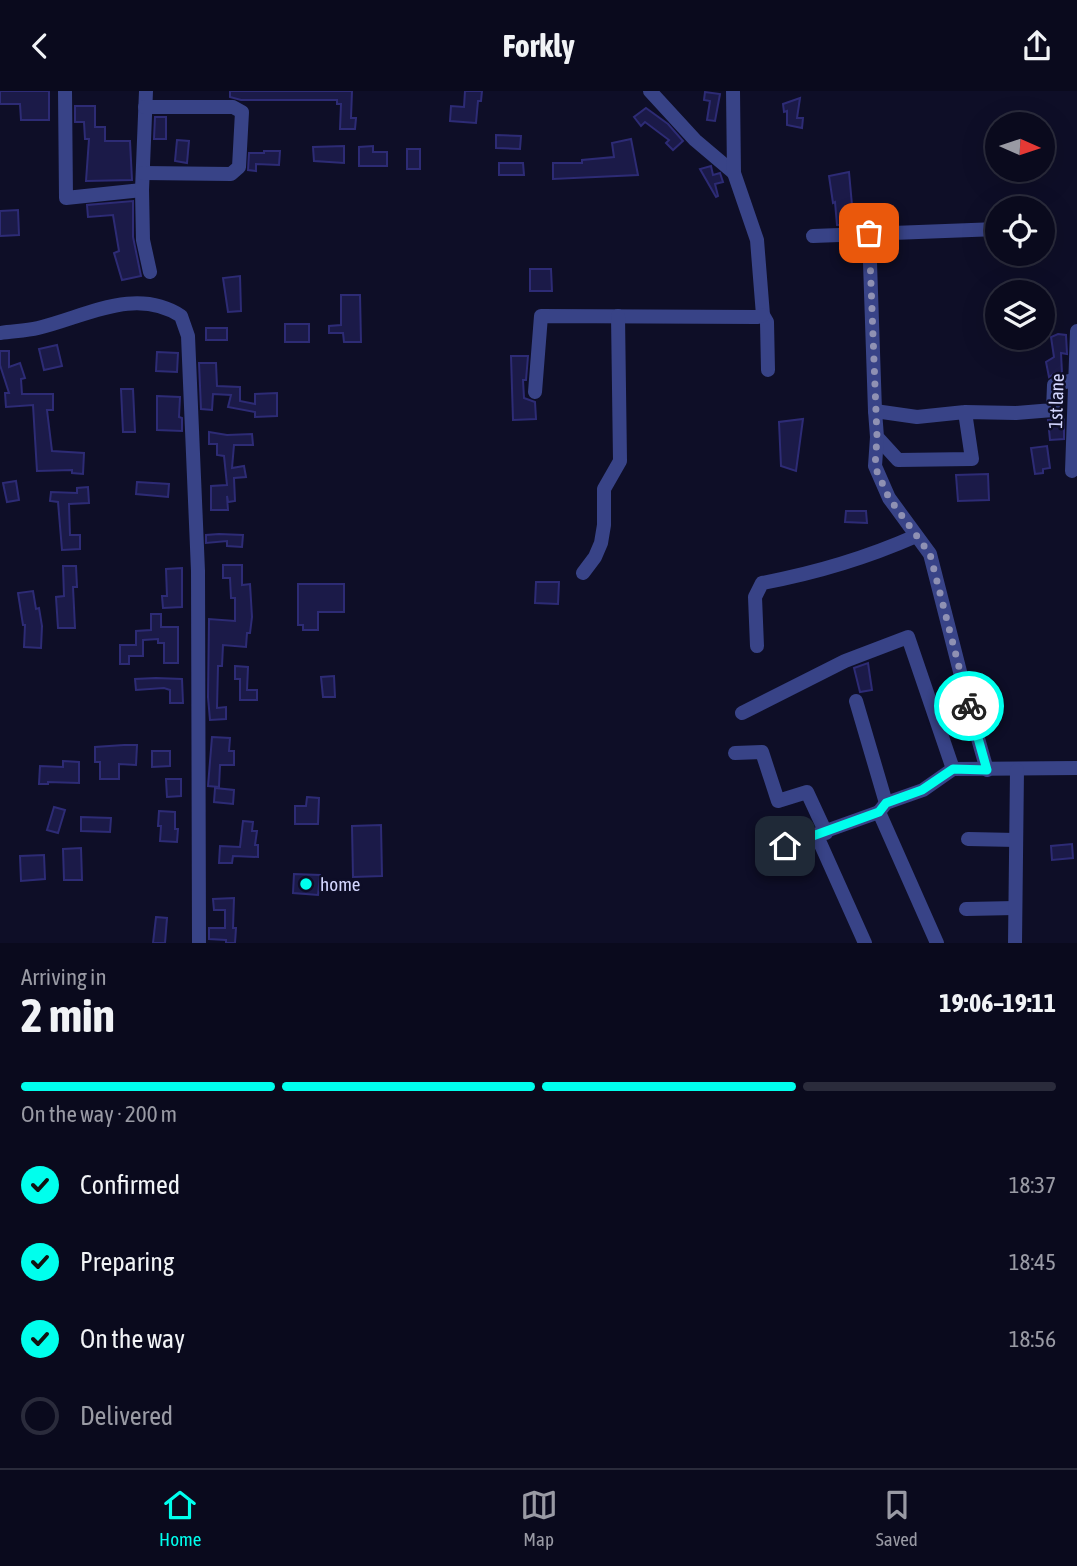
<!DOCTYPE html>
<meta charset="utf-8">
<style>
body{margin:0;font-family:"Asap Condensed",sans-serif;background:#131326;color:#f1f3f6;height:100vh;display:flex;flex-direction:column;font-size:26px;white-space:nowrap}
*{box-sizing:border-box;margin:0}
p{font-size:23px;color:#999aa4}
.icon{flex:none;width:38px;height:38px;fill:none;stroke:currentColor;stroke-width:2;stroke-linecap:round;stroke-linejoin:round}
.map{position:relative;height:852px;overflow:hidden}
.side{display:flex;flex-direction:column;background:#0a0a1d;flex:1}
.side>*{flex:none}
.needle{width:46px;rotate:93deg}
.fabs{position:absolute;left:985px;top:21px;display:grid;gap:14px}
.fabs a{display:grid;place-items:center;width:70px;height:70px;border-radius:50%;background:#0a0a1d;box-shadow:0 7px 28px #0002,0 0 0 2px #2a2b3b;font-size:35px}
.pin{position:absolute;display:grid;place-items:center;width:60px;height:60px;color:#fff;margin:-30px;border-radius:14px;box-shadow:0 4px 10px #0006}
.courier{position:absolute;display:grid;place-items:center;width:70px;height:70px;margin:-35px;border:5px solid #00ffed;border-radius:50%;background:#fff;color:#222;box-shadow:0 2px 9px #0007}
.headline em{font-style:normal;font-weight:700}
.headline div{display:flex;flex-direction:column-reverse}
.headline{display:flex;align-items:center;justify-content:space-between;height:119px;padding:0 21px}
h1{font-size:46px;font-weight:700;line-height:52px}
.bar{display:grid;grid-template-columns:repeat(4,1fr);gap:10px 7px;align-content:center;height:84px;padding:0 21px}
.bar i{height:9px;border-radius:5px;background:#2a2b3b}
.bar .on{background:#00ffed}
.bar p{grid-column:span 4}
ol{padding:0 21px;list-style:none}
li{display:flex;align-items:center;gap:21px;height:77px}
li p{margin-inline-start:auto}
li .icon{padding:7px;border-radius:50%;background:#00ffed;color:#111;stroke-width:4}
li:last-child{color:#999aa4}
li i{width:38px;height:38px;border:4px solid #2a2b3b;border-radius:50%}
header{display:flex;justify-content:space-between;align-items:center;height:91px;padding:0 21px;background:#0a0a1d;font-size:32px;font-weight:700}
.dock{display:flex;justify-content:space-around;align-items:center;height:98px;border-top:2px solid #2a2b3b;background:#0a0a1d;font-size:19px;color:#999aa4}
.dock a{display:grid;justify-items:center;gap:4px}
.dock .on{color:#00ffed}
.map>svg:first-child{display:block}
.building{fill:#1b1a48;stroke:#2d2b75;stroke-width:2}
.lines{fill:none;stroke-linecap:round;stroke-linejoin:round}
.minor{stroke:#384387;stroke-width:14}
.done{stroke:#8f91b3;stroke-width:7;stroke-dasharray:0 12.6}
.route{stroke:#00ffed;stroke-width:9}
.poi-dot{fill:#00ffed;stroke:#0e0e27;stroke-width:2.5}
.labels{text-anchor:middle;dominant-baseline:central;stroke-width:5;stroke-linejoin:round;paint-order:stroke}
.street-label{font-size:19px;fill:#d4d7ff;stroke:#0e0e27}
.poi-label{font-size:19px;fill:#d4d7ff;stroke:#0e0e27;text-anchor:start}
</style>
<header><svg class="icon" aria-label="back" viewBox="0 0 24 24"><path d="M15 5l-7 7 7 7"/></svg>Forkly<svg class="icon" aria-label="share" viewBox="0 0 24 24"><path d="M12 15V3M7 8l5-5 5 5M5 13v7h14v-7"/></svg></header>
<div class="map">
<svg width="1077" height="852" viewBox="0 0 1077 852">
<rect width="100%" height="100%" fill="#0e0e27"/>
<g class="building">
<polygon points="0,0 49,0 49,29 21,29 20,13 0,13"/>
<polygon points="230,0 352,0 351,27 356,27 355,38 340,38 341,13 337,13 337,9 241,9 230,6"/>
<polygon points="465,0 482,0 481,10 478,10 476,32 450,30 451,15 464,16"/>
<polygon points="705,1 720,3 715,30 707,29 710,10 704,9"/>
<polygon points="800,7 797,27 803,27 802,37 787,34 787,20 784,21 783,13"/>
<polygon points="75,15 95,15 95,36 105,36 105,50 130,50 132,89 86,90 89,48 85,48 84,31 75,31"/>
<polygon points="646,17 668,33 683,50 673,59 666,52 669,49 645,31 641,35 634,26"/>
<polygon points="155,26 166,26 166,48 154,48"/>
<polygon points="496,44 521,45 520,58 496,57"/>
<polygon points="631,48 638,84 553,88 553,72 582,72 582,69 614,66 612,52"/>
<polygon points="177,49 189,50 187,72 175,70"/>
<polygon points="344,55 344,72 314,70 313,56"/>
<polygon points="373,55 373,61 387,61 387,75 359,75 359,56"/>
<rect x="407" y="58" width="13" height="20"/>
<polygon points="264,60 280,60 279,74 256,73 256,80 248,79 249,62 264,62"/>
<polygon points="499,72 523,72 524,84 499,84"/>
<polygon points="711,75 713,84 720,82 723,91 715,93 718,105 716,106 700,78"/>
<polygon points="849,81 852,114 864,113 863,133 837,134 835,111 833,112 829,85"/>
<polygon points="133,110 133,146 141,185 122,189 114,162 119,160 113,124 88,126 87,114"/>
<polygon points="18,119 19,144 0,145 0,120"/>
<polygon points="530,178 551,178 552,200 530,200"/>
<polygon points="240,185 241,220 228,221 223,187"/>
<polygon points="341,204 360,204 361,251 344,251 343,242 329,242 329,235 341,234"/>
<rect x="285" y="233" width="24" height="18"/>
<rect x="206" y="237" width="21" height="12"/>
<polygon points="1058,243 1066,244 1067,263 1061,262 1062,282 1055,282 1049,286 1046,271 1054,266 1051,246"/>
<polygon points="57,254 62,275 44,279 39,258"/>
<polygon points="0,260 9,260 9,276 20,272 25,287 21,288 22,303 53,303 53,319 47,319 52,360 84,362 83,383 72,382 72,379 37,380 33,314 6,316 5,302 9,302 0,274"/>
<polygon points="157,261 178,262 177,281 156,280"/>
<polygon points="511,265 528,265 526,289 523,289 524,307 535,311 536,328 513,329"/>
<polygon points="199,272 216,272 217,295 240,296 240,310 255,313 255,303 277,302 277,325 255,326 255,321 228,316 231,304 213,303 212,319 201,318"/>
<polygon points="121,298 133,298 135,341 123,341"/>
<polygon points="157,305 180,306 179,326 182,327 182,340 157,339"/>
<polygon points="803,328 796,380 781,375 779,331"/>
<polygon points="1064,328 1064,348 1050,349 1048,329"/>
<polygon points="209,341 227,344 252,343 253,354 234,354 232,377 244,375 246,386 234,387 235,410 228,411 227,405 228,419 211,419 211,395 227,394 224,365 217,364 217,353 209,353"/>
<polygon points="1047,355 1050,377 1043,378 1043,382 1035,383 1031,357"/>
<polygon points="988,383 989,409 958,410 956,384"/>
<polygon points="16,390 19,409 7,411 3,392"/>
<polygon points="137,391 169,393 168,406 136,403"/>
<polygon points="88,396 89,412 69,413 70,444 80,444 80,458 62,459 58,411 50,410 51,401 77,402 77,397"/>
<polygon points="846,420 866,420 867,432 845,431"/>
<polygon points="219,443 243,444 242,456 227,455 227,450 206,452 206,444"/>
<polygon points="223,474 242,474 242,494 250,493 252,526 250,542 247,542 246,556 223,554 222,575 218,575 217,617 226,616 226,628 210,629 208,606 209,528 235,530 235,507 231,507 230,487 223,487"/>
<polygon points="63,475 76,475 77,496 73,496 75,537 58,537 56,506 64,505"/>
<polygon points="182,477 182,516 163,517 162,505 167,505 166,478"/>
<polygon points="536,491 559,491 558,513 535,512"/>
<polygon points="298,493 344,493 344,521 318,521 318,539 303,539 303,534 298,534"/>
<polygon points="33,500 36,518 39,517 42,535 41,557 24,556 25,534 23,534 18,502"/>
<polygon points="151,523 161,523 161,536 178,536 178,572 164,572 164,552 158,552 158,548 143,549 143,565 129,565 129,573 120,573 120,554 136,554 136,540 151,539"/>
<polygon points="868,572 872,599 860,601 854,577"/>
<polygon points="235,575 248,576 247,599 257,599 257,609 240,609 240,588 235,588"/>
<polygon points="334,585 335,606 323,606 321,586"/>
<polygon points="156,587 182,588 183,612 170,612 170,599 164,597 136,599 135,588"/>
<polygon points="212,646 230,647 229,660 234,660 234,674 220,674 219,696 208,695"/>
<polygon points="124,654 137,654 136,674 119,673 119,688 100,688 100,671 95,671 95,656"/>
<polygon points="152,660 170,660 170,675 152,676"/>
<polygon points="63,670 79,671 79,692 48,691 48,693 39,693 40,675 63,676"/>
<polygon points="166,688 181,688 181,705 167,706"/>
<polygon points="215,697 234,699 233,713 214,711"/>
<polygon points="307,706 319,707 318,733 295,733 295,715 306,715"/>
<polygon points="54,716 65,719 58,742 47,739"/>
<polygon points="159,720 175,721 175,738 178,738 177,751 160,750 161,735 158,735"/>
<polygon points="81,726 111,727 110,741 81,740"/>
<polygon points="243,730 253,731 252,740 257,740 255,754 258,754 258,766 233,765 232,772 219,772 220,755 240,756"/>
<polygon points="381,734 382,785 353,786 352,735"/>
<polygon points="1072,753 1073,767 1052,769 1051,755"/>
<polygon points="81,757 82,789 64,789 63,758"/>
<polygon points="44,764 45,788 21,790 20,765"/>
<polygon points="294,783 320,784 318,804 293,802"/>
<polygon points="234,807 233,837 236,837 235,852 226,852 226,849 209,848 209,837 225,837 225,819 214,819 213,808"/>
<polygon points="156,826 167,827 165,852 153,852"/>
</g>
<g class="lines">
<g class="minor">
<polyline points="65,0 66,107 142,99"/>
<polyline points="146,0 142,99 143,149 150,181"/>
<polyline points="650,0 695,49 734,82"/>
<polyline points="733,0 734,82 757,149 763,224 767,231 768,279"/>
<polyline points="143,82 231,83 239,76 242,21 233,16 145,16"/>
<polyline points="869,142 875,320"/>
<polyline points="813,145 998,138"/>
<path d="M 0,242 C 13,240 26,240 38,237 C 85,226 135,195 181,225 L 188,245 L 198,480 L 199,852"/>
<polyline points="535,301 541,225 757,226 763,224"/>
<polyline points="965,321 917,326 875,320 877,346 898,369 972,368 965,321 1016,322 1053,319 1054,294 1077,288"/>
<polyline points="877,346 875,375 889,407 930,463 969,616 987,679"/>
<polyline points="1072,380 1077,240"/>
<polyline points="583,482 595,466 601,452 604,434 604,398 620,370 618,225"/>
<path d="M 757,555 L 755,506 L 762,492 C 816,482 866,467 916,445"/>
<polyline points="856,610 886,712"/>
<polyline points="742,622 845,570 908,546 953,678"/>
<polyline points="735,662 762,661 778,710 807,701 826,742"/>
<polyline points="817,745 865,852"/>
<polyline points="968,748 1016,749"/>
<polyline points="784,755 879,721"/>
<polyline points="966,818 1015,817"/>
<polyline points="937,852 879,721 886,712 923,699 953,678 1077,677"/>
<polyline points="1015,852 1017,679"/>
</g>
</g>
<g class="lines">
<polyline class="done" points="869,142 877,346 875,376 889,407 930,463 969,615"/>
<polyline class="route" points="785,755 879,721 886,712 922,699 953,678 987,679 969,615"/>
</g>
<circle class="poi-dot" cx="306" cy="793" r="7"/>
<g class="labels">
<g class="street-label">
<text transform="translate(1056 310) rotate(-88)">1st lane</text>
</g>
<g class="poi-label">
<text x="320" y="793">home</text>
</g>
</g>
</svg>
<div class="fabs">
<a><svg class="needle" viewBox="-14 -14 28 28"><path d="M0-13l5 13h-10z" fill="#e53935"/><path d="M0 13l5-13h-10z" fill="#999aa4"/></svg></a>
<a><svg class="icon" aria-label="locate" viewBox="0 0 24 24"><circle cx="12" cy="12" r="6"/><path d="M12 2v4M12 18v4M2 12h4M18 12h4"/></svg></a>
<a><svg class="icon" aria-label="layers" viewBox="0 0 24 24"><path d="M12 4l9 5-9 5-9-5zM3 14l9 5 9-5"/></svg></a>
</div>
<div class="pin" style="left:869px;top:142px;background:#ea580c"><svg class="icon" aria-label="bag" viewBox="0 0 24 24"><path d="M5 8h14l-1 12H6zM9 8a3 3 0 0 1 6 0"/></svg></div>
<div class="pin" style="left:785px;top:755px;background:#1f2937"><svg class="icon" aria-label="home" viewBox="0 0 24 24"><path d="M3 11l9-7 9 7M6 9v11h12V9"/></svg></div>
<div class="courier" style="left:969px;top:615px"><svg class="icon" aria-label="bike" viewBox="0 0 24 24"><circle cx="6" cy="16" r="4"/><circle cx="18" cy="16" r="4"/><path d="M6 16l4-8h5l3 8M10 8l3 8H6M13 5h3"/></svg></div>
</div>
<section class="side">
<div class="headline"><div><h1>2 min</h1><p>Arriving in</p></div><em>19:06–19:11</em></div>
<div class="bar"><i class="on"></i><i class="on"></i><i class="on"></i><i></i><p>On the way · 200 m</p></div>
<ol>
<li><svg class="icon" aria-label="check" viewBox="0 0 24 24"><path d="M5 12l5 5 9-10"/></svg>Confirmed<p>18:37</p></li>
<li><svg class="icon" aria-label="check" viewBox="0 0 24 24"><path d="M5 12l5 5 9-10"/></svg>Preparing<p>18:45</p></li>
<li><svg class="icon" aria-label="check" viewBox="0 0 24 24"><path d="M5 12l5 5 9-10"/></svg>On the way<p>18:56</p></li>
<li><i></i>Delivered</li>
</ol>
</section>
<nav class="dock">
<a class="on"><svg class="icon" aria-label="home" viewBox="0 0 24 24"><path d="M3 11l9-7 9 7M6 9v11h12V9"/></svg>Home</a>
<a><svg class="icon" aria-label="map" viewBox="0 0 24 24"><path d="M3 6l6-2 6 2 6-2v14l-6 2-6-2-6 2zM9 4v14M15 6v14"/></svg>Map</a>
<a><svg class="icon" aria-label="saved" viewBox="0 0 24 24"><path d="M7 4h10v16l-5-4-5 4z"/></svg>Saved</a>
</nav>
